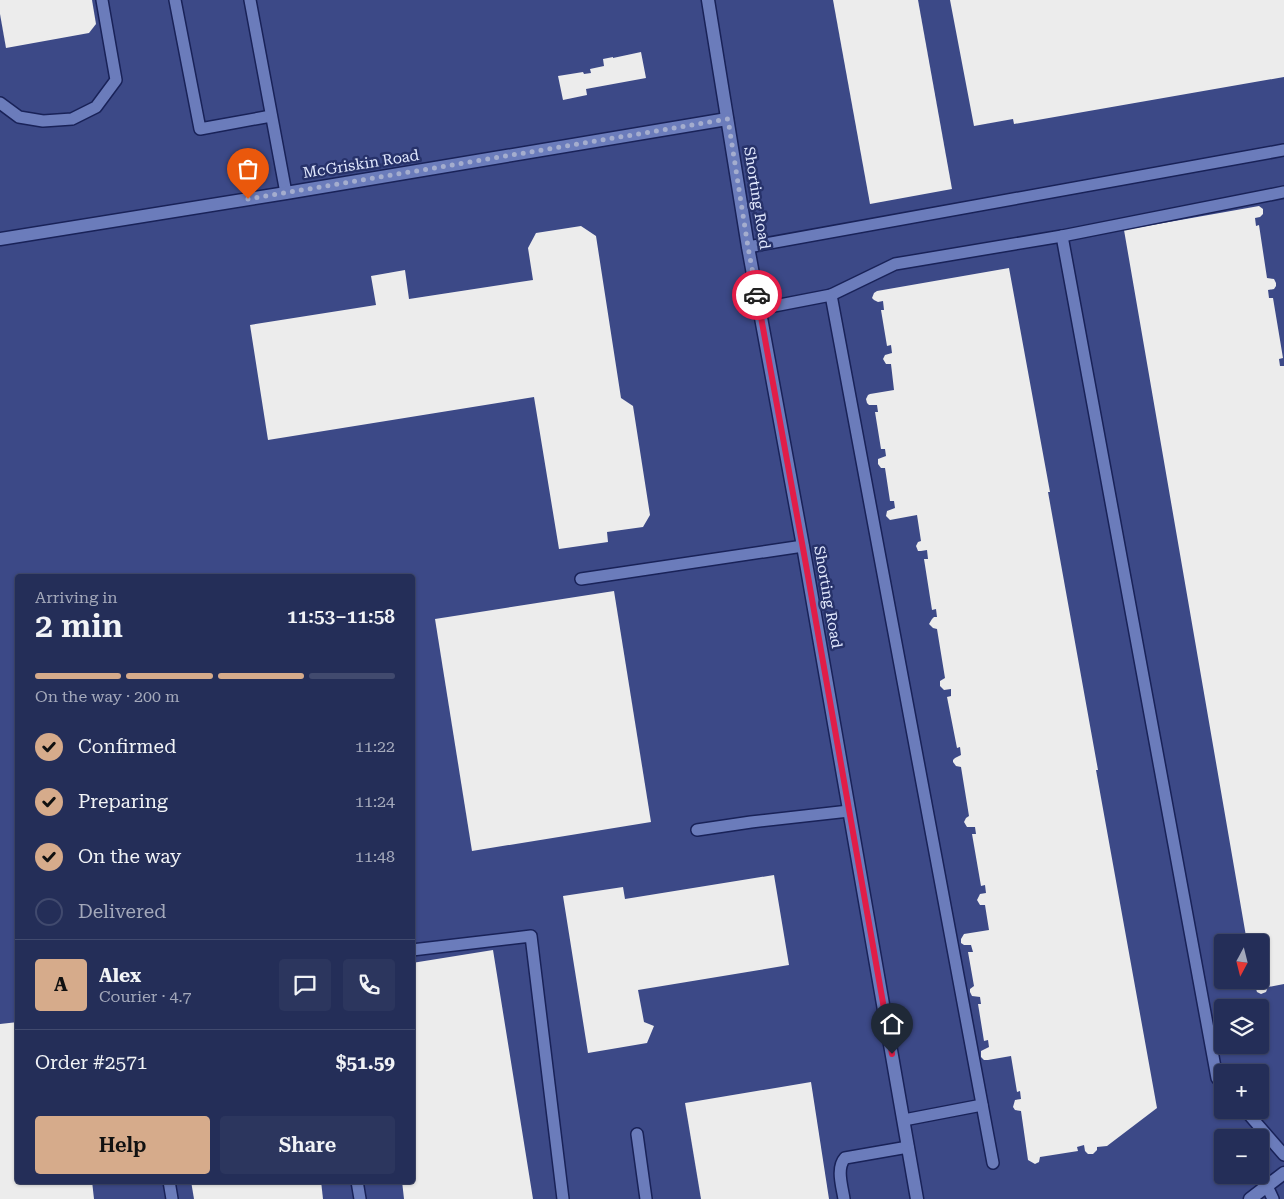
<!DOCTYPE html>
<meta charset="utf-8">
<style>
body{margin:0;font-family:"Roboto Serif",serif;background:#2c365e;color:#f1f3f6;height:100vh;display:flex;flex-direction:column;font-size:19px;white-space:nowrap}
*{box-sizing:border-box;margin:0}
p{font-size:16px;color:#a3a8ba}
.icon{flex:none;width:28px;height:28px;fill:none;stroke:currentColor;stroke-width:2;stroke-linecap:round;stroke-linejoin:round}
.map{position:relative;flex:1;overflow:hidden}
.details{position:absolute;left:15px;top:574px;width:400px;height:610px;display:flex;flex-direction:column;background:#242e58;border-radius:5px;box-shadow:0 1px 4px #0004,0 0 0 1px #414a6e}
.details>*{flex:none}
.needle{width:32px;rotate:187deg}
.fabs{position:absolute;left:1214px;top:934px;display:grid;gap:10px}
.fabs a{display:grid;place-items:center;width:55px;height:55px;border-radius:5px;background:#242e58;box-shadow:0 1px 4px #0004,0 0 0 1px #414a6e;font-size:25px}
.pin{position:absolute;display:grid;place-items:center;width:42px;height:42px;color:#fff;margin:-51px -21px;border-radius:50% 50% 50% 0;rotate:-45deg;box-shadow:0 0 5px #0007}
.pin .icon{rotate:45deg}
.courier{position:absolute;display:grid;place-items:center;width:50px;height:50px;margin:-25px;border:4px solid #e11d48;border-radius:50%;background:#fff;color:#222;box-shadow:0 1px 6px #0007}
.headline em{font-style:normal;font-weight:600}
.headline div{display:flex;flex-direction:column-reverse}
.headline{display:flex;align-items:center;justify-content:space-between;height:85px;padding:0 20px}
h1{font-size:32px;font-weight:600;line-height:38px}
.bar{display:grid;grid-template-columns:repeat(4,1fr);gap:8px 5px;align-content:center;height:60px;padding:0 20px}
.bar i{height:6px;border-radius:4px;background:#414a6e}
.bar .selected{background:#d6ab8b}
.bar p{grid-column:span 4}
.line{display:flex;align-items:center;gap:12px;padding:0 20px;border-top:1px solid #414a6e}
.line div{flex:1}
.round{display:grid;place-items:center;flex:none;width:52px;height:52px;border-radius:5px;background:#2c365e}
ol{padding:0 20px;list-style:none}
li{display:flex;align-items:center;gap:15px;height:55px}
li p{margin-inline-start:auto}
li .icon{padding:5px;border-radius:50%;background:#d6ab8b;color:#111;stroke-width:4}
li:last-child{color:#a3a8ba}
li i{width:28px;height:28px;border:2px solid #414a6e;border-radius:50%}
.primary-button{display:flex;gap:10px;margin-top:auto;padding:10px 20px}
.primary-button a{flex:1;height:58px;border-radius:5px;background:#d6ab8b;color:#111;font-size:20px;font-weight:600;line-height:58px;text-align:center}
.primary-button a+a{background:#2c365e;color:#f1f3f6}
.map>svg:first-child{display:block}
.built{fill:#3c4987;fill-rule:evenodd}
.building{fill:#ececec}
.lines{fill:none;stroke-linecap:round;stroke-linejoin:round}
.lane-casing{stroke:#192258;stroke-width:14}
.street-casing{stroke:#192258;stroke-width:15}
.secondary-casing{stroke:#192258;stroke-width:15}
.lane{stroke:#6b7cbb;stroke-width:11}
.street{stroke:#6b7cbb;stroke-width:12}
.secondary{stroke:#6b7cbb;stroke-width:12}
.done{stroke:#a4adce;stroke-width:5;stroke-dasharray:0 9}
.route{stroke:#e11d48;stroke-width:6}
.labels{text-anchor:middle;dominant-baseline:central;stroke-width:5;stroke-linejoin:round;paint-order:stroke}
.street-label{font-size:15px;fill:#e2e9fe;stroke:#27326a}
</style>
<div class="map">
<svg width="1284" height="1199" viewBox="0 0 1284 1199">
<rect width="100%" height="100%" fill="#303d76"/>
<path class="built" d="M 0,0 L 1284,0 L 1284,1199 L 0,1199 ZM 18,576 L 412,576 L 412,1181 L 18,1181 ZM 1222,942 L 1260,942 L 1260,980 L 1222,980 ZM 1222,1008 L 1260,1008 L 1260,1045 L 1222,1045 ZM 1222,1072 L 1260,1072 L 1260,1110 L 1222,1110 ZM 1222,1138 L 1260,1138 L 1260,1175 L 1222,1175 Z"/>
<g class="building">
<polygon points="0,0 92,0 96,24 89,33 6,48 0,14"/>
<polygon points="833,0 918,0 952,189 870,204"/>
<polygon points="950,0 1284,0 1284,77 1014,124 1013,119 974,126"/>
<polygon points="641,52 646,78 586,89 587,95 563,100 558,76 583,72 584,74 591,73 590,69 604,66 603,59 613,57 613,58"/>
<polygon points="1259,206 1263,209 1263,214 1260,217 1255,218 1256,226 1259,225 1267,278 1274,279 1276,283 1276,286 1274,289 1268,290 1269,298 1273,298 1283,358 1279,359 1280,366 1284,366 1284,984 1268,987 1266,992 1261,994 1257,992 1253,980 1260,980 1260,942 1247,942 1124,230"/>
<polygon points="581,226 596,236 621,398 633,406 650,515 643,527 607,532 608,542 559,549 534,397 268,440 250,325 376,305 371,276 405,270 409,299 533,280 528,248 536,233"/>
<polygon points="1009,268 1050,492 1048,492 1098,770 1096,770 1157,1108 1107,1146 1097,1147 1097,1150 1093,1154 1088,1154 1085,1151 1084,1145 1077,1147 1078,1151 1040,1157 1039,1162 1035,1164 1028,1160 1021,1111 1015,1110 1013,1107 1015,1100 1021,1099 1020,1091 1017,1092 1011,1056 988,1060 984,1060 981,1057 981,1051 989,1047 988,1040 984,1041 978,1004 981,1004 980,997 972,996 970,992 970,989 974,986 968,952 973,952 971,945 964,945 961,943 961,939 964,934 989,930 985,905 980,905 977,900 980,894 986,893 985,885 981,886 972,834 976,834 975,827 967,827 964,822 966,818 969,816 961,767 956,766 953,762 953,760 955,758 961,755 960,747 957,748 947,697 951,696 951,689 944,690 940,686 940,681 945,678 937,629 933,628 929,624 932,619 934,617 937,617 936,609 932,610 924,559 928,559 927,550 921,551 918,551 916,546 918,542 921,541 917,515 890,520 886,516 887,511 895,508 894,501 890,501 885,468 881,468 878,464 878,459 886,456 885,449 881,449 875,412 878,412 877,405 869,405 867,403 866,399 868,395 870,394 894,390 891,364 886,364 883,359 885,355 892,353 891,345 887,346 881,310 884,310 883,301 878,302 874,300 872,298 874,293 877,291"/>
<polygon points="614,591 651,822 472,851 435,619"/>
<polygon points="774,875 789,965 638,990 644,1022 654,1026 647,1043 588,1053 563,896 623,887 625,899"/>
<polygon points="493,950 533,1199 404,1199 402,1181 412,1181 412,963"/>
<polygon points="18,1022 18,1181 92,1181 94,1199 0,1199 0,1024"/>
<polygon points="811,1082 829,1199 701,1199 685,1103"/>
<polygon points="191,1181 321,1181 323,1199 194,1199"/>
</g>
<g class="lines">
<g class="lane-casing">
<g id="lane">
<polyline points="175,0 200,129 271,116"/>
<polyline points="250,0 286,193"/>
<polyline points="0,103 19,117 43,121 72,119 96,107 116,80 102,0"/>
<polyline points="748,247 1284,150"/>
<polyline points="831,295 993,1163"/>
<polyline points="759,309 831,295 895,264 1062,236"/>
<polyline points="581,579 803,546"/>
<polyline points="697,830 751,822 849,811"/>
<polyline points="412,950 531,936 563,1199"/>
<polyline points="1222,1084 1217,1078 1062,236 1284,192"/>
<polyline points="1245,1110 1284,1155"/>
<polyline points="904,1120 982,1105"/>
<polyline points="637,1134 646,1199"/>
<polyline points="169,1181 172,1199"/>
<polyline points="357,1181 360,1199"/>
<polyline points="1267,1186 1273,1199"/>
<path d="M 844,1199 C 842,1186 836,1168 845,1158 L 908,1147"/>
</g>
</g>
<g class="street-casing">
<g id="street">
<polyline points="708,0 748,247 803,546 917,1199"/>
<polyline points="0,239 286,193 727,119"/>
</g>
</g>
<g class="secondary-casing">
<polyline id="secondary" points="1250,1199 1284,1173"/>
</g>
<use href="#lane" class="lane"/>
<use href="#street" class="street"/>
<use href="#secondary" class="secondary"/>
</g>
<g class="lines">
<polyline class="done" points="248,199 728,119 748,247 757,295"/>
<polyline class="route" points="757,295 806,565 892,1054"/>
</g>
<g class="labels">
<g class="street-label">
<text transform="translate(361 164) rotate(-9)">McGriskin Road</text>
<text transform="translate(757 198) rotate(81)">Shorting Road</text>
<text transform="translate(828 597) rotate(80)">Shorting Road</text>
</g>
</g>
</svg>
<div class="fabs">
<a><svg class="needle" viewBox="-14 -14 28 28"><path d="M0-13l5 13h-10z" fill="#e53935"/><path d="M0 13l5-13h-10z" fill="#a3a8ba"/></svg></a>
<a><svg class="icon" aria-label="layers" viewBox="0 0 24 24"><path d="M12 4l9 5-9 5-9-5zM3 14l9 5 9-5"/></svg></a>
<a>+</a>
<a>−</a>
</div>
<div class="pin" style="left:248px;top:199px;background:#ea580c"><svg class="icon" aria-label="bag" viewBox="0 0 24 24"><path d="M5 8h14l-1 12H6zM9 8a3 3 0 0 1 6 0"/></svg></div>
<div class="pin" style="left:892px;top:1054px;background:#1f2937"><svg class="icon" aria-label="home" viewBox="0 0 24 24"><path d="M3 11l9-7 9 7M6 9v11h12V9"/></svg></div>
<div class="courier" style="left:757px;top:295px"><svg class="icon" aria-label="car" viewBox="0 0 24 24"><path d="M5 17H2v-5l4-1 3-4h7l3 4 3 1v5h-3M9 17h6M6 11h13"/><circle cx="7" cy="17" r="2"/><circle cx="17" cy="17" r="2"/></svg></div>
<section class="details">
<div class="headline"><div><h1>2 min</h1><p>Arriving in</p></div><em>11:53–11:58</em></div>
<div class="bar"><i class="selected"></i><i class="selected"></i><i class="selected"></i><i></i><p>On the way · 200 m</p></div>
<ol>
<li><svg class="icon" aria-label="check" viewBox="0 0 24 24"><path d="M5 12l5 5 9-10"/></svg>Confirmed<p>11:22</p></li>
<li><svg class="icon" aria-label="check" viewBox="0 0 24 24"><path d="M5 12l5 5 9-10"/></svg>Preparing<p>11:24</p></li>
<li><svg class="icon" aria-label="check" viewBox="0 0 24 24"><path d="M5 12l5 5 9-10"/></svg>On the way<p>11:48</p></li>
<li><i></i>Delivered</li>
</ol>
<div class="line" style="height:90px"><b class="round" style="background:#d6ab8b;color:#111">A</b><div><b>Alex</b><p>Courier · 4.7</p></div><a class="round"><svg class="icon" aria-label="chat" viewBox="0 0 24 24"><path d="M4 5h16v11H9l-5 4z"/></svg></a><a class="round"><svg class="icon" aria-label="phone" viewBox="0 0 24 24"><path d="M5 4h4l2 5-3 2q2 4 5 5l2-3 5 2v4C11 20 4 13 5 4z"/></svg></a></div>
<div class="line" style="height:65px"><div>Order #2571</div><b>$51.59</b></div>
<div class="primary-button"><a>Help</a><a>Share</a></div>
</section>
</div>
